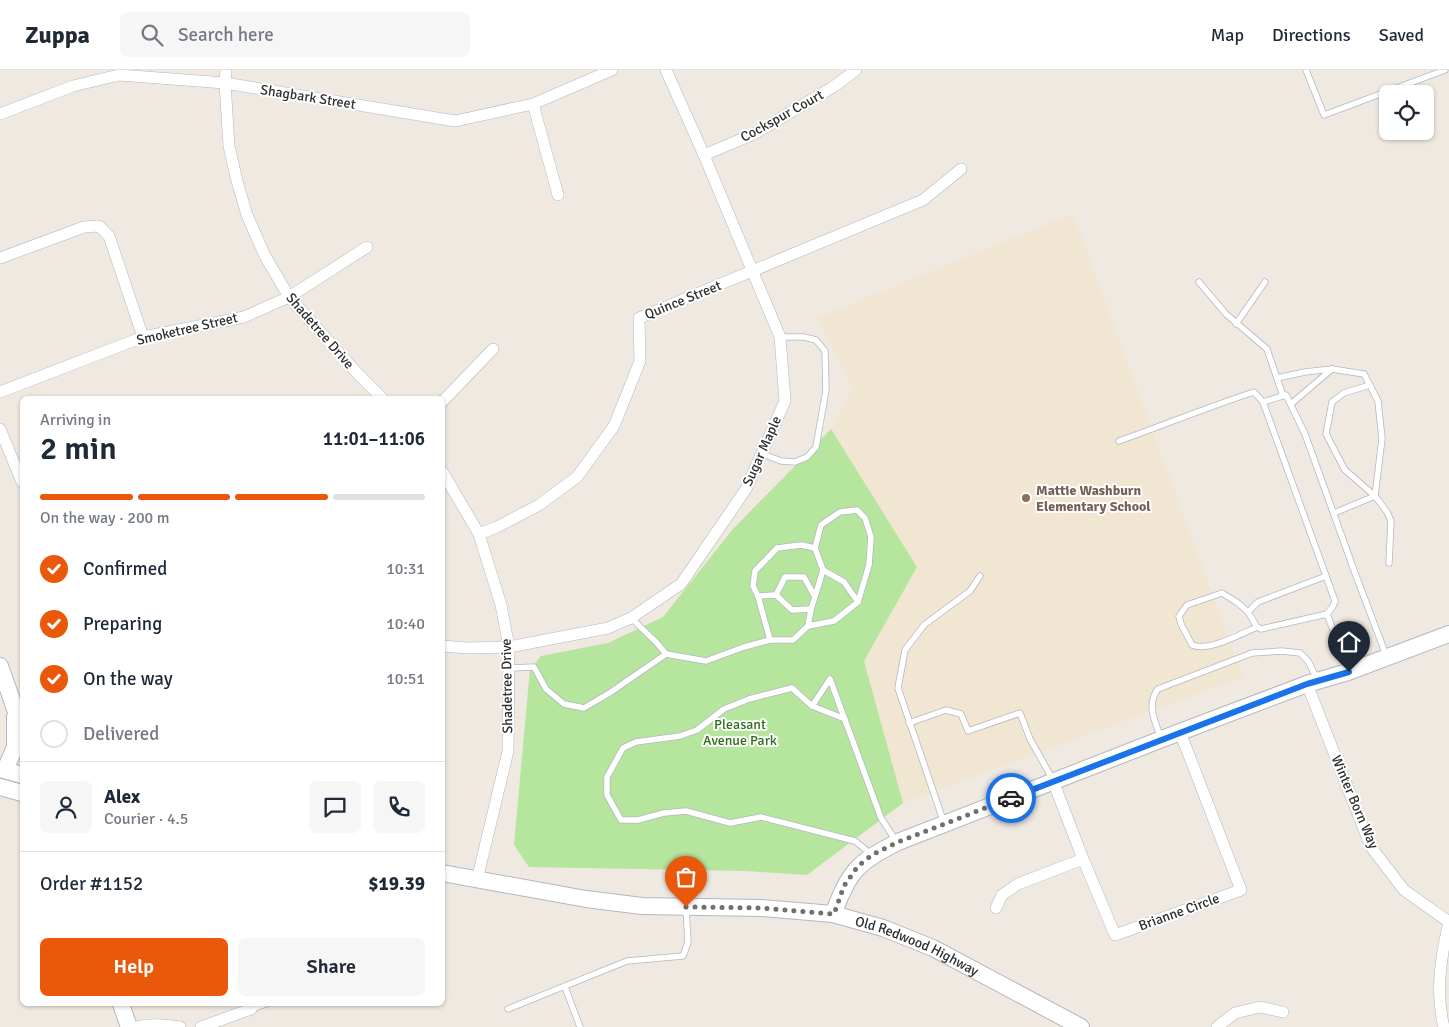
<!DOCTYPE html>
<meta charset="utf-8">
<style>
body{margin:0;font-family:Signika,sans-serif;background:#f6f6f7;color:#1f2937;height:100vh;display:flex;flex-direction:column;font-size:19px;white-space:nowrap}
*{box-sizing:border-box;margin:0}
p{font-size:16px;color:#747a83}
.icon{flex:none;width:28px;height:28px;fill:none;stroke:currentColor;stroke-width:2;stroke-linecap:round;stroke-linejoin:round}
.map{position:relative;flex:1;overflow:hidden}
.details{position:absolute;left:20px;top:326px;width:425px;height:610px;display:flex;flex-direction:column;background:#fff;border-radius:8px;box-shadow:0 1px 4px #0004}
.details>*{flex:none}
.buttons{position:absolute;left:1379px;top:15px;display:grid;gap:10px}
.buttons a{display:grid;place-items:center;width:55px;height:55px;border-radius:8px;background:#fff;box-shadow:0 1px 4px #0004;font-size:25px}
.pin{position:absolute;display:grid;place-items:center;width:42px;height:42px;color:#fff;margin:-51px -21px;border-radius:50% 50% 50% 0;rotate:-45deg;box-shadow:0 0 5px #0007}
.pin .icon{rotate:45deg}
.courier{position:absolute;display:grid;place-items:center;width:50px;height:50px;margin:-25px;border:4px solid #1a73e8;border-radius:50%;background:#fff;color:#222;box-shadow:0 1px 6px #0007}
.summary em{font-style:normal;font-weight:600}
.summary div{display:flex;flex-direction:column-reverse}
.summary{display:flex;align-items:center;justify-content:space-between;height:85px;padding:0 20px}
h1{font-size:32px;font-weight:600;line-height:38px}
.bar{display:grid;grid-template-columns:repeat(4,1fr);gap:8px 5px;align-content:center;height:60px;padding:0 20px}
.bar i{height:6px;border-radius:4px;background:#e0e1e3}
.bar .active{background:#ea580c}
.bar p{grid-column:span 4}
.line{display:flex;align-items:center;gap:12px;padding:0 20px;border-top:1px solid #e0e1e3}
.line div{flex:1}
.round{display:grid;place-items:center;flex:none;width:52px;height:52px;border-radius:8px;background:#f6f6f7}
ol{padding:0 20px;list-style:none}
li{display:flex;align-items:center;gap:15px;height:55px}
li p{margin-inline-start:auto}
li .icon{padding:5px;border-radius:50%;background:#ea580c;color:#fff;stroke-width:4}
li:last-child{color:#747a83}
li i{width:28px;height:28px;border:2px solid #e0e1e3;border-radius:50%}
.action{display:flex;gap:10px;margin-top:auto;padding:10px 20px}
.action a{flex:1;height:58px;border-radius:8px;background:#ea580c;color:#fff;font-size:20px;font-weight:600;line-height:58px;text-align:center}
.action a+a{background:#f6f6f7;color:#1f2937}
header{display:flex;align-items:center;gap:30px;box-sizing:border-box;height:70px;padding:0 25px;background:#fff;border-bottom:1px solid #e0e1e3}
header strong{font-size:24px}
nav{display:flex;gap:28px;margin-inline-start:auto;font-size:18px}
.search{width:350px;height:45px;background:#f6f6f7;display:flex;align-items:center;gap:12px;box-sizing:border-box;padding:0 18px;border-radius:8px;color:#747a83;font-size:19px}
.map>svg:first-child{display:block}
.education{fill:#f0e6d1}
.green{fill:#b6e59e}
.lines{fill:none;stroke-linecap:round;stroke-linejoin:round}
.lane-casing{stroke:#b4b7c1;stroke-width:7}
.street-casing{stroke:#b4b7c1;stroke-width:12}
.secondary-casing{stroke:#b4b7c1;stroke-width:18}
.lane{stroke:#fff;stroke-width:5.5}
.street{stroke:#fff;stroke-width:11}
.secondary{stroke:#fff;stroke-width:16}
.done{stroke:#726f6d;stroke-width:5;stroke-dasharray:0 9}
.route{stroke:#1a73e8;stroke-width:6}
.education-dot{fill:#8d6e63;stroke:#fff;stroke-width:2}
.labels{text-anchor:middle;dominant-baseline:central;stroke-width:4;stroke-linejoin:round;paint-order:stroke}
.street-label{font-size:14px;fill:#2e2e2e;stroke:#fff}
.education-label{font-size:14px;font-weight:bold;fill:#785e54;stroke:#fff;text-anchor:start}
.park-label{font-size:14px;fill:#2c6e1b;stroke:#fff}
</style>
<header>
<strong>Zuppa</strong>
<div class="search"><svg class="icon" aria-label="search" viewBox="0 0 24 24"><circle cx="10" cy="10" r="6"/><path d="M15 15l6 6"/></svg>Search here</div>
<nav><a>Map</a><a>Directions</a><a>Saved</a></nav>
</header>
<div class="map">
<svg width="1449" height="957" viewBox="0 0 1449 957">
<rect width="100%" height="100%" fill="#efe9e1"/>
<polygon class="education" points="1073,144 1243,607 903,733 864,591 917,497 831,359 853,318 817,248"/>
<polygon class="green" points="831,359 917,497 864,591 903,733 807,805 746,801 529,797 514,775 530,599 541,586 608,573 663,547 733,459"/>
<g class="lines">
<g class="lane-casing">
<g id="lane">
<polyline points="1306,0 1324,45 1445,0"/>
<polyline points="1199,212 1226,244 1267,279 1283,326"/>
<polyline points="1236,254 1265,212"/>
<polyline points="1277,308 1305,302 1332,299 1364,304 1378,331 1382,369 1375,426 1334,443"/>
<polyline points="1370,315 1344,323 1332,332 1326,364 1345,400 1375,426 1387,442 1391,451 1389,493"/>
<polyline points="1263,332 1335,531 1333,536 1327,544 1348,600"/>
<polyline points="1291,334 1332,299"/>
<path d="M 1119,371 C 1164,355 1208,337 1254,322 L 1263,332 L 1286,325 L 1305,364 L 1355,503 L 1386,585"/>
<polyline points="763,384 781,391 795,392 807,387 816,377 826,320 825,281 816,270 804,267 780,267"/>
<polyline points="823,500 844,512 858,532"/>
<polyline points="758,526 776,525"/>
<polyline points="1248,542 1258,532 1326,506"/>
<polyline points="808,556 834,551 858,532 869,495 871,467 865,448 857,440 840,442 821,455 815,478"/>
<path d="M 1257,557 L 1248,542 L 1238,533 L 1222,523 L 1187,535 L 1179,546 L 1181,554 L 1192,575 C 1208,582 1241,564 1257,557 L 1261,559 L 1327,544"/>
<polyline points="770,570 793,570 808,556 811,539"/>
<polyline points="666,584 706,591 744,577 770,570 758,526 753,516 755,501 777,478 801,475 815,478 823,500 815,527 804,507 785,507 776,525 792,540 811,539 815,527"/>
<polyline points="509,598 534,597 546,619 564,634 584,638 611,622 666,584 656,572 631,548"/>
<polyline points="812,636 792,618 749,629 724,639 697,660 680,666 636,672 623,678 607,707 607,725 621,750 638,750 664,743 686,741 730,753 761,747 855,771 872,785"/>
<polyline points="845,649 812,636 830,609 881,748 896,771"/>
<polyline points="909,653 946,640 961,644 968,661 1020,643 1030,669 1053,710"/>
<path d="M 1161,668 C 1155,652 1146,634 1158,619 L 1252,583 L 1282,581 L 1300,583 L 1308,591 L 1317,609"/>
<polyline points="944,753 898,618 905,580 924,555 970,521 980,506"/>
<polyline points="565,917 580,957"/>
<polyline points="251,939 266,934"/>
<polyline points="508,939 627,891 683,886 688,872 686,839"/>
</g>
</g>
<g class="street-casing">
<g id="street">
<polyline points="226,0 225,13 229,76 237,111 247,145 265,186 289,227 358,304 383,329"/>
<polyline points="533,34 558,125"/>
<polyline points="0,44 73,16 119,5 225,13 455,51 533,34 612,0"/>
<polyline points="704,85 754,64 833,17 856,0"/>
<polyline points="0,188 84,157 99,156 109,166 143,267"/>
<polyline points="0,322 143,267 244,247 289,227 367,177"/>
<polyline points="442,332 493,279"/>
<polyline points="0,359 22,412"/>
<polyline points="442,401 479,464 501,535 509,577 508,681 477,810"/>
<polyline points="479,464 497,457 539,435 577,407 614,356 640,291 639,248 923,130 961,99"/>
<polyline points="442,576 468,578 509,577 608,558 631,548 681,514 746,419 785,331 780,267 704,85 666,0"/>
<path d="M 1307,614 L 1371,777 L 1404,820 L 1449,852 C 1441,886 1435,923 1444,957"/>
<polyline points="1053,711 1083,789 1115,865 1241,820 1180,662"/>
<polyline points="996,838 1002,825 1018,814 1083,789"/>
<path d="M 136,957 C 151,953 165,955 180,957"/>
<polyline points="201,957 251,939 250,934"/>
<polyline points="1217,957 1235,943 1260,937 1283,942"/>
</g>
</g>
<g class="secondary-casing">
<g id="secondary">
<polyline points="0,596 22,659"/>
<polyline points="0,699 22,705"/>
<polyline points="5,700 15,677 15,647"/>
<polyline points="0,717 22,723"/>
<path id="s1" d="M 442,803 L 586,829 L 642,836 L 761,838 L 833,844 L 883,858 L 933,878 L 1081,957"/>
<path d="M 833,844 C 850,801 856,793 898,772 L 1180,662 L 1307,614 L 1348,602 L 1449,564"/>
<polyline points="121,934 129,957"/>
</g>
</g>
<use href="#lane" class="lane"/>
<use href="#street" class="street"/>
<use href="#secondary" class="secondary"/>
</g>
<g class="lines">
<polyline class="done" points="686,837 761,838 834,844 844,816 858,796 872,785 898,772 1011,728"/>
<polyline class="route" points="1011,728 1307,614 1349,602"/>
</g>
<circle class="education-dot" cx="1026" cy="428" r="5"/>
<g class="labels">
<g class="street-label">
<text transform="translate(308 27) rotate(9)">Shagbark Street</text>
<text transform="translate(782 46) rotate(-29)">Cockspur Court</text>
<text transform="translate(683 230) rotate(-22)">Quince Street</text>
<text transform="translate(187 259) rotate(-13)">Smoketree Street</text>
<text transform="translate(320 261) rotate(49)">Shadetree Drive</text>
<text transform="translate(762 381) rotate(-66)">Sugar Maple</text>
<text transform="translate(507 616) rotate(-91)">Shadetree Drive</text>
<text transform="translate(1355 732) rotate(67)">Winter Born Way</text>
<text transform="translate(1179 842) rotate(-20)">Brianne Circle</text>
<text stroke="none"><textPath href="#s1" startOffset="484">Old Redwood Highway</textPath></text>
</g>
<g class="education-label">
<text x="1036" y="420">Mattie Washburn<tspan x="1036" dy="16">Elementary School</tspan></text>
</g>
<g class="park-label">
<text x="740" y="654">Pleasant<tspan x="740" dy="16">Avenue Park</tspan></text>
</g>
</g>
</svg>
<div class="buttons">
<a><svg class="icon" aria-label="locate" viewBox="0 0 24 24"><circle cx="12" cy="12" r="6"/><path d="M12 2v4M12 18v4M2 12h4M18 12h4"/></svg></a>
</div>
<div class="pin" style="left:686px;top:837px;background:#ea580c"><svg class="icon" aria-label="bag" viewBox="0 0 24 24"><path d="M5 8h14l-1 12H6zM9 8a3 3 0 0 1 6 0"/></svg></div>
<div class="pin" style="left:1349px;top:602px;background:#1f2937"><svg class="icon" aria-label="home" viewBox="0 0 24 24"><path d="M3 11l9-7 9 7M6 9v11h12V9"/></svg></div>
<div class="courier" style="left:1011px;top:728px"><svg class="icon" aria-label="car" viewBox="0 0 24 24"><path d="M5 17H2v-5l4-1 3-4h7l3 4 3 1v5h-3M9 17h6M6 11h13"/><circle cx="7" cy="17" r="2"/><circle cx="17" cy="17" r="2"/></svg></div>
<section class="details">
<div class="summary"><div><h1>2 min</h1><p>Arriving in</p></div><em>11:01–11:06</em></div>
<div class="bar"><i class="active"></i><i class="active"></i><i class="active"></i><i></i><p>On the way · 200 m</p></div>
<ol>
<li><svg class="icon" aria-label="check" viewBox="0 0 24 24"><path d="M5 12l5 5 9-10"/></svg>Confirmed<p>10:31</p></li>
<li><svg class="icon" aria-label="check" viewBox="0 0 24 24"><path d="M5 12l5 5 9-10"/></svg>Preparing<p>10:40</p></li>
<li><svg class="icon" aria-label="check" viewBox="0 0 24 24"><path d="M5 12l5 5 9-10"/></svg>On the way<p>10:51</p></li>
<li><i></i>Delivered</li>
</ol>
<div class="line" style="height:90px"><a class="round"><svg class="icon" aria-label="person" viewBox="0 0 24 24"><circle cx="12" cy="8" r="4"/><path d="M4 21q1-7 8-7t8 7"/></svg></a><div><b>Alex</b><p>Courier · 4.5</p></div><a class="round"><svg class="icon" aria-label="chat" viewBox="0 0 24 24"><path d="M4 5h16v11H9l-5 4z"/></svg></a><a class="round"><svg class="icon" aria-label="phone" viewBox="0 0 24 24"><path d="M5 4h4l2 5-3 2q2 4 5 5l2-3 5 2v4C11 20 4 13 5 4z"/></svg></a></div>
<div class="line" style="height:65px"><div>Order #1152</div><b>$19.39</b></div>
<div class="action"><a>Help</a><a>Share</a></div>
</section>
</div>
